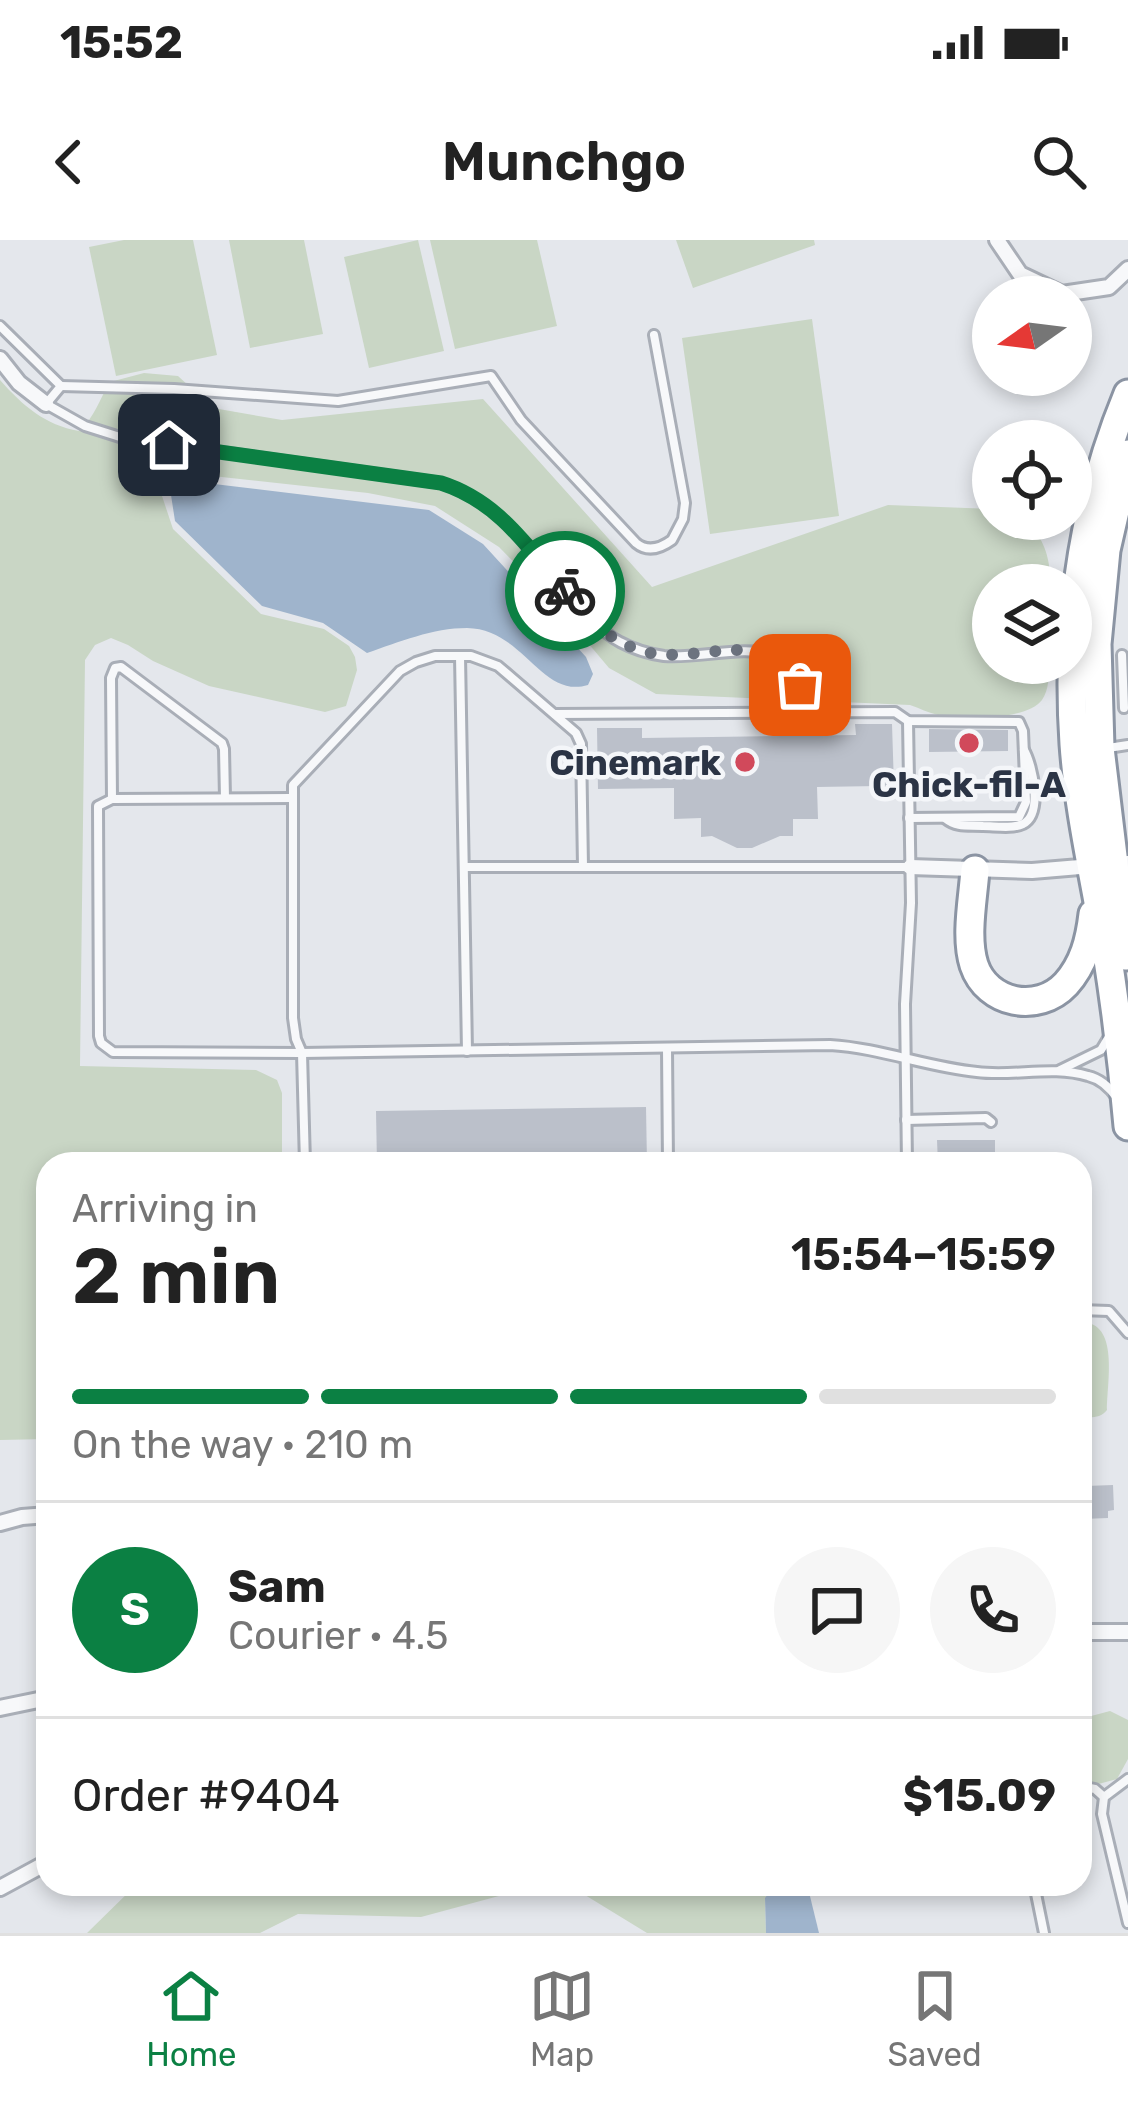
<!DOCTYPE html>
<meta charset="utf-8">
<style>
body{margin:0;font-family:Rubik,sans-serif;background:#f6f6f6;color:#222;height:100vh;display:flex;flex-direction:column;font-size:45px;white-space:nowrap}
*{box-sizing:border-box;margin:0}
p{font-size:39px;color:#767676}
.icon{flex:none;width:66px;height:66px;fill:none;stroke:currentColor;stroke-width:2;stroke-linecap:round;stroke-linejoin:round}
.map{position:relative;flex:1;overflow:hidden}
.panel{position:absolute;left:36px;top:912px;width:1056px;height:744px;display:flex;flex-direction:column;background:#fff;border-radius:36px;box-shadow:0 6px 18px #0003}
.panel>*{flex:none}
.needle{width:78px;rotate:256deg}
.tools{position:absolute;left:972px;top:36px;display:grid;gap:24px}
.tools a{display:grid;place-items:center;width:120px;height:120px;border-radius:50%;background:#fff;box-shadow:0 6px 18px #0003;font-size:60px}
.pin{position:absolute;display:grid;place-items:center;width:102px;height:102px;color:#fff;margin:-51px;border-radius:24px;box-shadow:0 6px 18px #0006}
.courier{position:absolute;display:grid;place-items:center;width:120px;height:120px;margin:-60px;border:9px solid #0b8043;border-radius:50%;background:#fff;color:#222;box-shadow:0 3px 15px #0007}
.summary em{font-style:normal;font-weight:600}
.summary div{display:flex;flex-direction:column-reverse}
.summary{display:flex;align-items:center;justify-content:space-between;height:204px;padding:0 36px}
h1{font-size:78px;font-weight:600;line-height:90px}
.bar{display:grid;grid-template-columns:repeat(4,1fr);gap:18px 12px;align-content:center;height:144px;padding:0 36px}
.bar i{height:15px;border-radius:9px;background:#e0e0e0}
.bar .active{background:#0b8043}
.bar p{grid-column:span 4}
.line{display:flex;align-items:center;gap:30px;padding:0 36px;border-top:3px solid #e0e0e0}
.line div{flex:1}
.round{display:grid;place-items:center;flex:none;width:126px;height:126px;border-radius:63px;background:#f6f6f6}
.status{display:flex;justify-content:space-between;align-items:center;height:84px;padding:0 60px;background:#fff;direction:ltr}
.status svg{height:33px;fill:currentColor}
header{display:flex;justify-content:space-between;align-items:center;height:156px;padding:0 36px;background:#fff;font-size:54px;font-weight:600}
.menu{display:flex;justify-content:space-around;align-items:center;height:168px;border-top:3px solid #e0e0e0;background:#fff;font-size:33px;color:#767676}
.menu a{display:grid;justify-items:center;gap:6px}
.menu .active{color:#0b8043}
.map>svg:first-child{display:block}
.green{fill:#c9d6c5}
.water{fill:#9fb4cc}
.building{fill:#bbc0ca}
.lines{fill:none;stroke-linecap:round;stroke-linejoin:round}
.lane-casing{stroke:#a9aeb7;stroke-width:14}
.street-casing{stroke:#a9aeb7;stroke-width:20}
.highway-casing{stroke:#8b94a3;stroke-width:33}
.lane{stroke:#f7f8fa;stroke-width:8}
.street{stroke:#f7f8fa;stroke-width:14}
.highway{stroke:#fff;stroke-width:27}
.done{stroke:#6c737f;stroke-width:12;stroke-dasharray:0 21.6}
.route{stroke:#0b8043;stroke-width:15}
.poi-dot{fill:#d1495b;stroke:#f4f6f9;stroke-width:4.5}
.labels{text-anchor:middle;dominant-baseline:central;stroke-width:9;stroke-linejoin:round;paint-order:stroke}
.poi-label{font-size:36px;font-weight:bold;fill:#2b3445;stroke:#f4f6f9;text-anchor:end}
</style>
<div class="status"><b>15:52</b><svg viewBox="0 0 49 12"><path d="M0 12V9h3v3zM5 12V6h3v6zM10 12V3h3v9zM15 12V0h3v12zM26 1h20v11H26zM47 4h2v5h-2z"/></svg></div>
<header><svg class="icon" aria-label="back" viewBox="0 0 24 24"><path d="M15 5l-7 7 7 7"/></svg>Munchgo<svg class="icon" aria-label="search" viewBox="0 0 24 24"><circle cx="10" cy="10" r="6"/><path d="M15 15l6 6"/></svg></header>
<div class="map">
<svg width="1128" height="1693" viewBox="0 0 1128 1693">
<rect width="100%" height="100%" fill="#e4e7ec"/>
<g class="green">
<polygon points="124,0 193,0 217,115 116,136 89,7"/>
<polygon points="229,0 304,0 323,94 250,108"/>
<polygon points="418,0 444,111 369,128 344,17"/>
<polygon points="430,0 537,0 557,86 455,109"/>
<polygon points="676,0 814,0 815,5 693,48"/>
<polygon points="812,79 839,276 710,294 682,98"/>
<path d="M 144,133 L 178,136 L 213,168 L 282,180 L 483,159 L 652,347 L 888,265 L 993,269 L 993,279 L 1028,279 C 1044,302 1051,317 1050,345 L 993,345 L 993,423 L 1049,423 C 1049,436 1049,450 1042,460 C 1026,481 962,479 938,475 C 929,473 919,468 910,465 L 656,454 L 609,428 L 556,365 L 499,307 L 435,266 L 368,253 L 176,232 L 162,256 L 173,289 L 261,374 L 324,389 L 349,406 L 355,417 L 357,430 L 346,466 L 325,472 L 209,446 L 153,421 L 128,405 L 111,398 L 95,405 L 85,420 L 80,826 L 256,830 L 277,840 L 282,853 L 282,924 L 48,924 L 48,1199 L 0,1200 L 0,140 C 23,166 45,185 79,191 C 95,177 99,160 110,142 Z"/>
<path d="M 1080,1082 C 1120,1081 1107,1142 1107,1170 C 1100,1179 1091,1177 1080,1177 Z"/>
<polygon points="1110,1471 1128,1480 1128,1519 1117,1539 1091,1546 1080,1545 1080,1479"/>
<polygon points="137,1644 544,1644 421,1677 298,1674 260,1693 87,1693"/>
<polygon points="567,1644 776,1644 765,1659 766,1693 647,1693"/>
</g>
<g class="water">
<path d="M 189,241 L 429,270 L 483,304 L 586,417 L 593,434 L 588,445 C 541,459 524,389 467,388 C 433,388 399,402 367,413 L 323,383 L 262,366 L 175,281 L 171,255 Z"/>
<polygon points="776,1644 807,1644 819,1693 766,1693 765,1658"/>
</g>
<g class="building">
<polygon points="855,484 892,484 894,546 890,546 890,559 878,559 878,546 817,547 818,579 793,579 793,596 780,596 752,608 737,608 712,596 701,597 701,578 674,579 674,548 598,549 597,488 642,488 642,498 856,495"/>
<polygon points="929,489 1008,490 1008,511 929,512"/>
<polygon points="646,867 647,924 377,924 376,871"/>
<polygon points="937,900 995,900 995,924 938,924"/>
<polygon points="1113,1245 1114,1270 1108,1271 1108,1278 1083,1279 1082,1264 1087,1264 1086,1246"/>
</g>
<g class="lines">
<g class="lane-casing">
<g id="lane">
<path d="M 0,86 L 61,146 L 46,164 L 85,186 L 123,198 L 441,243 C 508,265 538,325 584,373 C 595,383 606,395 620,402 C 633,409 650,414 664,416 C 719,421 801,381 804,471"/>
<path d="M 61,146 L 174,149 L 338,161 L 491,136 L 521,180 L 636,303 C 648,313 661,308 672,300 L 683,279 L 685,263 L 654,95"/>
<polyline points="1122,415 1124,468"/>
<polyline points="460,416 467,811"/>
<polyline points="555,474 895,472 908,481 1019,482 1023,491 1026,562 1019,577 909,578"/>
<polyline points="1108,508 1128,505"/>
<polyline points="291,558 112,559 98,566 99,796 101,803 113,812 302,813 305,924"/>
<polyline points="112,559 111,438 115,428 121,427 222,503 224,509 225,558"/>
<path d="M 946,579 C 957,588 969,585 983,586 C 995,586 1012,589 1023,584 C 1043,574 1033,526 1024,510"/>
<polyline points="464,627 909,627"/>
<path d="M 583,627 L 581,504 L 576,493 L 498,426 L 471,416 L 435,416 L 416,422 L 400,431 L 293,545 L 293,778 L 296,799 L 302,813 L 830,805 C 880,808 927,827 977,832 C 1014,837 1052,825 1088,836 C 1101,839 1110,848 1117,858"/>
<polyline points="667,809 668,924"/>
<polyline points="1060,830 1101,810 1110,795"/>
<polyline points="906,880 986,878 991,882"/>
<polyline points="907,924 905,764 911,663 908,481"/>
<polyline points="1080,1070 1109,1071 1128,1093"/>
<polyline points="1128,1539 1104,1557 1102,1574 1128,1683"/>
<polyline points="1080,1546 1095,1549 1104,1557"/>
<polyline points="1034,1644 1044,1693"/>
</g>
</g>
<g class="street-casing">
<g id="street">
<polyline points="997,0 1020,34 1062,54 1109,47 1128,29"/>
<polyline points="0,119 19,143 46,164"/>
<polyline points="910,627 1032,631 1128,623"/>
<polyline points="0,1283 22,1277 48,1275"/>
<polyline points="1080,1392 1128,1392"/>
<polyline points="0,1468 48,1458"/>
<polyline points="0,1648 48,1622"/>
</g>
</g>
<g class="highway-casing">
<g id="highway">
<path d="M 1128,154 C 1082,265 1066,384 1074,504 C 1079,575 1096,644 1107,713 C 1116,770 1123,828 1128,886"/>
<path d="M 975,630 C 973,659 965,697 974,725 C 987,764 1038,774 1066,744 C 1084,724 1090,700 1093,674"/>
<polyline points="1125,716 1100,508 1097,404 1106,310 1128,214"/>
</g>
</g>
<use href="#lane" class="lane"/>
<use href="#street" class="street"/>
<use href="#highway" class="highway"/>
</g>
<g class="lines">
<path class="done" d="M 565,351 C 587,378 611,403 646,412 C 698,425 770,383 800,445"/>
<path class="route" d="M 169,205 L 441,243 C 498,261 528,307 565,351"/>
</g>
<g class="poi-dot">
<circle cx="969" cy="503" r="12"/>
<circle cx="745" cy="522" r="12"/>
</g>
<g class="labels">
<g class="poi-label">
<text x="721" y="522">Cinemark</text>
<text x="969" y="544" text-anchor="middle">Chick-fil-A</text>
</g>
</g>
</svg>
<div class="tools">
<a><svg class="needle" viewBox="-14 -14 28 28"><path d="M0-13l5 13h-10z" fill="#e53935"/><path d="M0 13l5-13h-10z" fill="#767676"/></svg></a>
<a><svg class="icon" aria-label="locate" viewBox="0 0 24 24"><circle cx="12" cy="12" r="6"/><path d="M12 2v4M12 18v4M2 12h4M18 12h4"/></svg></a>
<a><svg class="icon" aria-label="layers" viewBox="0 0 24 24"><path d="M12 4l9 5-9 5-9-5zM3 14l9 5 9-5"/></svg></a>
</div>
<div class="pin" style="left:800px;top:445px;background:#ea580c"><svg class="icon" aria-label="bag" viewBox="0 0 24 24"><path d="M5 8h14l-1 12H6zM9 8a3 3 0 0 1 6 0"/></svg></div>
<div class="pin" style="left:169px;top:205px;background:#1f2937"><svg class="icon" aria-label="home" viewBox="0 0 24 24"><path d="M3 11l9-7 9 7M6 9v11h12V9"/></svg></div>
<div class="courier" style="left:565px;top:351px"><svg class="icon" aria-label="bike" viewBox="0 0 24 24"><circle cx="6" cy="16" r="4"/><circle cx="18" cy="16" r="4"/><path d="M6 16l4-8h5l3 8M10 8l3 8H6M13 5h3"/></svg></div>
<section class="panel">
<div class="summary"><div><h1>2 min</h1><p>Arriving in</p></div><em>15:54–15:59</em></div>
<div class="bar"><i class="active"></i><i class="active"></i><i class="active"></i><i></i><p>On the way · 210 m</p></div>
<div class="line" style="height:216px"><b class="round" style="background:#0b8043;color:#fff">S</b><div><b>Sam</b><p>Courier · 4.5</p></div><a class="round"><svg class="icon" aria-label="chat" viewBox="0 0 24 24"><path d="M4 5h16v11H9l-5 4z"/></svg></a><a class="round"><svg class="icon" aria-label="phone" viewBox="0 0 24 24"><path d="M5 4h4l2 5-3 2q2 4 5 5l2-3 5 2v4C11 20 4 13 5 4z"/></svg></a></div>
<div class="line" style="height:156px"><div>Order #9404</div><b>$15.09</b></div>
</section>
</div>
<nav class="menu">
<a class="active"><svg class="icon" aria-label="home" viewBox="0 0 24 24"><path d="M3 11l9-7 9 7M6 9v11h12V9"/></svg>Home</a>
<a><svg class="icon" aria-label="map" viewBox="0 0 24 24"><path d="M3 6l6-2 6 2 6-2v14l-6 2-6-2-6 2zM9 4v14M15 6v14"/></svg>Map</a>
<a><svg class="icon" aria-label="saved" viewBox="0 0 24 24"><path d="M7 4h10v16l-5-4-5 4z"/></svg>Saved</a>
</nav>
